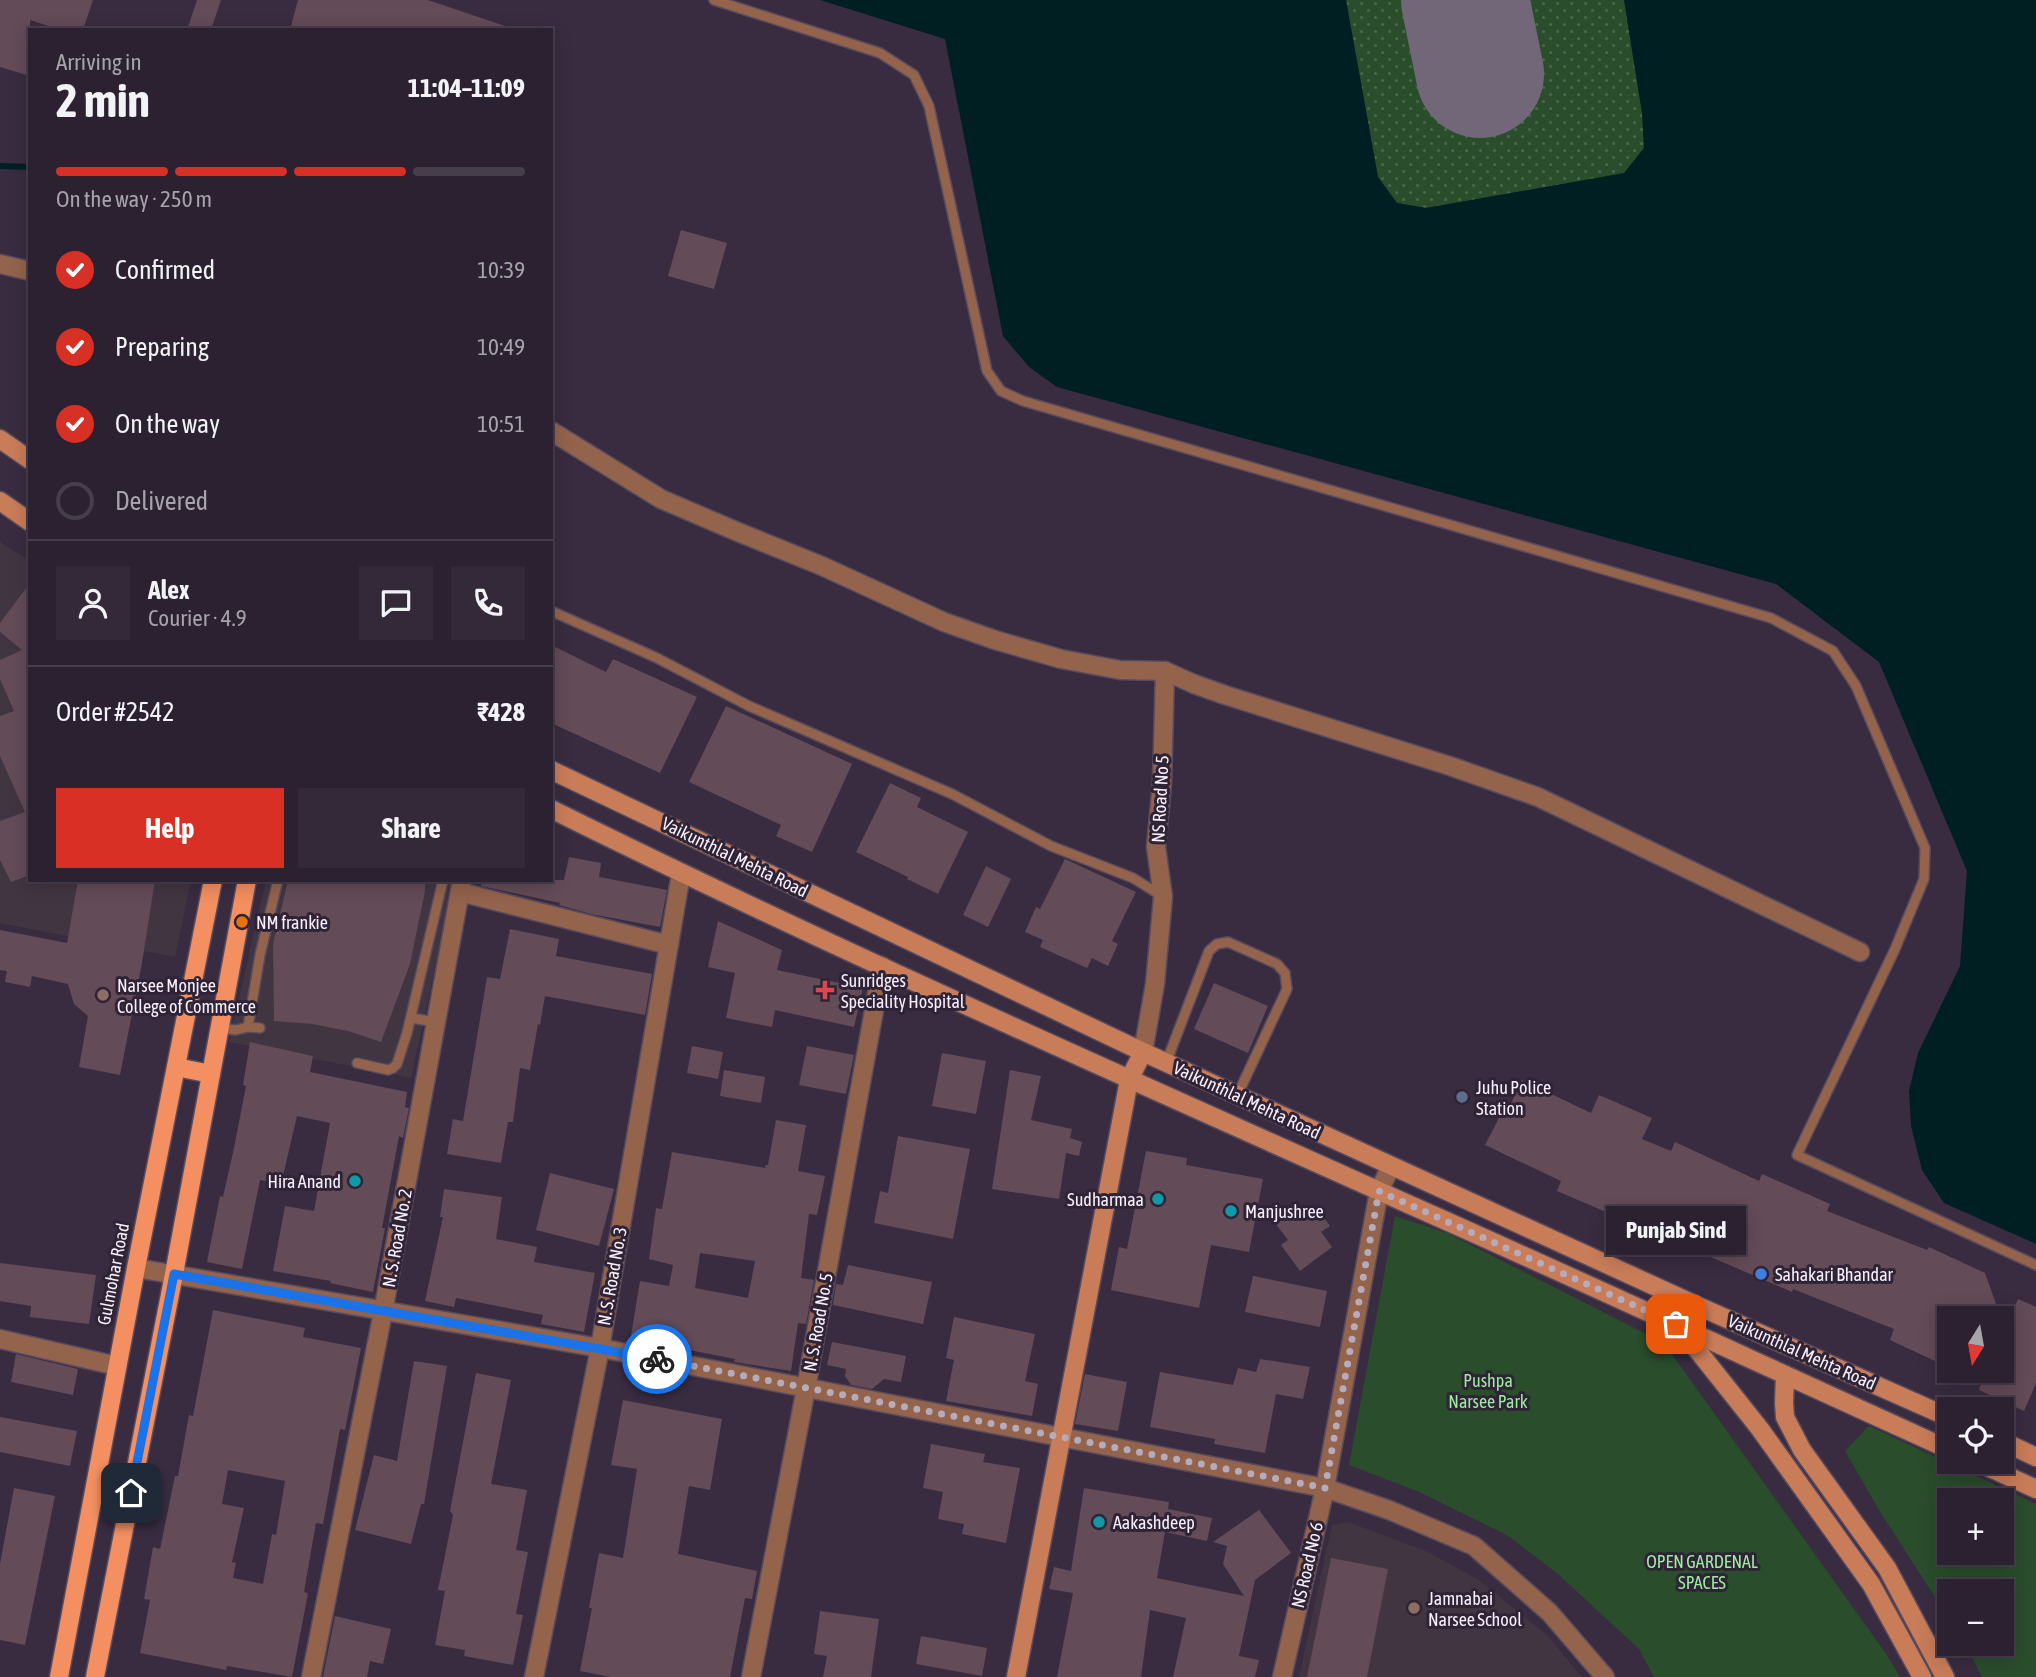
<!DOCTYPE html>
<meta charset="utf-8">
<style>
body{margin:0;font-family:"Asap Condensed",sans-serif;background:#332938;color:#f1f3f6;height:100vh;display:flex;flex-direction:column;font-size:26px;white-space:nowrap}
*{box-sizing:border-box;margin:0}
p{font-size:23px;color:#a6a3ab}
.icon{flex:none;width:38px;height:38px;fill:none;stroke:currentColor;stroke-width:2;stroke-linecap:round;stroke-linejoin:round}
.map{position:relative;flex:1;overflow:hidden}
.side{position:absolute;left:28px;top:28px;width:525px;height:854px;display:flex;flex-direction:column;background:#2b2130;border-radius:0px;box-shadow:0 4px 18px #0003,0 0 0 2px #473e4c}
.side>*{flex:none}
.needle{width:46px;rotate:191deg}
.controls{position:absolute;left:1937px;top:1306px;display:grid;gap:14px}
.controls a{display:grid;place-items:center;width:77px;height:77px;border-radius:0px;background:#2b2130;box-shadow:0 4px 18px #0003,0 0 0 2px #473e4c;font-size:35px}
.pin{position:absolute;display:grid;place-items:center;width:60px;height:60px;color:#fff;margin:-30px;border-radius:14px;box-shadow:0 4px 10px #0006}
.courier{position:absolute;display:grid;place-items:center;width:70px;height:70px;margin:-35px;border:5px solid #1a73e8;border-radius:50%;background:#fff;color:#222;box-shadow:0 2px 9px #0007}
.bubble{position:absolute;height:49px;border-radius:0px;background:#2b2130;box-shadow:0 4px 18px #0003,0 0 0 2px #473e4c;font-size:23px;font-weight:700;line-height:49px;text-align:center}
.overview em{font-style:normal;font-weight:700}
.overview div{display:flex;flex-direction:column-reverse}
.overview{display:flex;align-items:center;justify-content:space-between;height:119px;padding:0 28px}
h1{font-size:46px;font-weight:700;line-height:52px}
.bar{display:grid;grid-template-columns:repeat(4,1fr);gap:10px 7px;align-content:center;height:84px;padding:0 28px}
.bar i{height:9px;border-radius:5px;background:#473e4c}
.bar .active{background:#d93025}
.bar p{grid-column:span 4}
.line{display:flex;align-items:center;gap:18px;padding:0 28px;border-top:2px solid #473e4c}
.line div{flex:1}
.round{display:grid;place-items:center;flex:none;width:74px;height:74px;border-radius:0px;background:#332938}
ol{padding:0 28px;list-style:none}
li{display:flex;align-items:center;gap:21px;height:77px}
li p{margin-inline-start:auto}
li .icon{padding:7px;border-radius:50%;background:#d93025;color:#fff;stroke-width:4}
li:last-child{color:#a6a3ab}
li i{width:38px;height:38px;border:4px solid #473e4c;border-radius:50%}
.primary-button{display:flex;gap:14px;margin-top:auto;padding:14px 28px}
.primary-button a{flex:1;height:80px;border-radius:0px;background:#d93025;color:#fff;font-size:28px;font-weight:700;line-height:80px;text-align:center}
.primary-button a+a{background:#332938;color:#f1f3f6}
.map>svg:first-child{display:block}
.education{fill:#423542}
.grass{fill:url(#grass-dots)}
.green{fill:#2a4d2c;fill-rule:evenodd}
.water{fill:#001f23}
.lines{fill:none;stroke-linecap:round;stroke-linejoin:round}
.stream{stroke:#001f23;stroke-width:6}
.runway{stroke:#726779;stroke-width:128}
.building{fill:#634b58;fill-rule:evenodd}
.lane-casing{stroke:#584b5e;stroke-width:12}
.street-casing{stroke:#584b5e;stroke-width:21}
.secondary-casing{stroke:#584b5e;stroke-width:21}
.primary-casing{stroke:#584b5e;stroke-width:21}
.lane{stroke:#93634c;stroke-width:9}
.street{stroke:#93634c;stroke-width:18}
.secondary{stroke:#c97c58;stroke-width:18}
.primary{stroke:#f38f60;stroke-width:18}
.done{stroke:#b5abbb;stroke-width:7;stroke-dasharray:0 12.6}
.route{stroke:#1a73e8;stroke-width:9}
.food-dot{fill:#e8710a;stroke:#2f2336;stroke-width:2.5}
.health-dot{fill:#e0444e;stroke:#2f2336;stroke-width:2.5}
.education-dot{fill:#8d6e63;stroke:#2f2336;stroke-width:2.5}
.service-dot{fill:#5c6f8a;stroke:#2f2336;stroke-width:2.5}
.culture-dot{fill:#0f9aa8;stroke:#2f2336;stroke-width:2.5}
.shop-dot{fill:#3f7fe0;stroke:#2f2336;stroke-width:2.5}
.labels{text-anchor:middle;dominant-baseline:central;stroke-width:6;stroke-linejoin:round;paint-order:stroke}
.street-label{font-size:18px;fill:#f8f0fd;stroke:#2f2336}
.poi-label{font-size:18px;fill:#f8f0fd;stroke:#2f2336;text-anchor:start}
.park-label{font-size:18px;fill:#9ceb9f;stroke:#2f2336}
</style>
<div class="map">
<svg width="2036" height="1677" viewBox="0 0 2036 1677">
<defs>
<pattern id="grass-dots" width="8" height="8" patternUnits="userSpaceOnUse" patternTransform="scale(1.75)"><rect width="8" height="8" fill="#2a4d2c"/><path d="M2 2h.1M6 6h.1" fill="none" stroke="#4a674c" stroke-width="1.8" stroke-linecap="round"/></pattern>
</defs>
<rect width="100%" height="100%" fill="#392c40"/>
<g class="education">
<polygon points="0,542 30,561 30,880 191,880 175,957 0,923"/>
<polygon points="266,880 454,880 411,1078 229,1042"/>
<polygon points="1348,1522 1426,1551 1479,1580 1548,1636 1582,1677 1299,1677 1332,1525"/>
</g>
<polygon class="grass" points="1346,0 1441,0 1460,91 1520,80 1504,0 1624,0 1642,113 1644,148 1624,174 1426,208 1397,203 1378,177"/>
<g class="green">
<polygon points="1395,1216 1447,1233 1664,1343 1887,1655 1900,1677 1654,1677 1639,1649 1558,1574 1507,1535 1417,1491 1349,1465"/>
<path d="M 1869,1426 L 2036,1504 L 2036,1677 L 1982,1677 L 1965,1643 L 2002,1643 L 2002,1591 L 1950,1591 L 1949,1619 L 1879,1510 L 1845,1451 ZM 1950,1500 L 2002,1500 L 2002,1552 L 1950,1552 Z"/>
</g>
<polygon class="water" points="820,0 1346,0 1378,177 1397,203 1426,208 1624,173 1644,148 1642,113 1624,0 2036,0 2036,1244 1944,1203 1922,1170 1911,1126 1909,1091 1918,1053 1960,966 1967,871 1879,662 1776,584 1057,387 1029,367 1003,336 945,39"/>
<g class="lines">
<polyline class="stream" points="0,166 30,167"/>
<polyline class="runway" points="1465,0 1480,74"/>
</g>
<g class="building">
<polygon points="0,0 93,0 83,30 61,30 30,20 30,76 0,67"/>
<polygon points="197,0 221,0 211,30 187,30"/>
<polygon points="298,0 428,0 508,27 508,30 290,30"/>
<polygon points="681,230 727,243 714,289 668,276"/>
<polygon points="30,583 30,875 11,882 0,860 0,821 25,812 0,756 0,716 14,711 0,679 0,660 22,650 0,632 0,623"/>
<polygon points="551,645 606,672 613,659 697,697 660,773 551,723"/>
<polygon points="726,706 852,764 812,852 776,836 781,825 689,782"/>
<polygon points="890,783 921,798 917,807 968,832 938,894 907,879 908,877 856,852"/>
<polygon points="569,857 601,863 599,877 667,890 660,927 591,914 559,905 560,903 481,886 481,880 564,880"/>
<polygon points="1065,859 1136,892 1112,941 1118,944 1108,966 1092,958 1087,968 1040,947 1043,940 1025,932 1036,907 1040,909"/>
<polygon points="986,866 1011,879 988,927 963,915"/>
<polygon points="78,880 155,880 142,963 120,1075 79,1067 88,1016 74,1004 68,984 32,976 30,987 5,982 7,971 0,970 0,930 67,943"/>
<polygon points="288,880 425,880 425,891 410,964 381,1042 348,1031 312,1024 274,1021 273,944"/>
<polygon points="718,921 782,950 777,970 863,988 854,1027 775,1010 772,1027 726,1018 735,973 708,967"/>
<polygon points="510,929 559,939 556,956 652,974 645,1015 545,996 540,1025 538,1024 530,1070 520,1068 513,1122 508,1122 501,1163 447,1154 453,1119 463,1121 487,977 500,979"/>
<polygon points="1214,983 1268,1006 1248,1053 1194,1029"/>
<polygon points="250,1042 313,1056 310,1072 407,1092 405,1107 409,1108 403,1138 399,1136 382,1228 385,1228 373,1292 330,1283 331,1281 273,1271 285,1206 314,1211 330,1123 297,1116 281,1184 260,1180 242,1269 207,1262 220,1196 223,1197 234,1148 246,1086 243,1085"/>
<polygon points="692,1046 723,1052 718,1079 687,1073"/>
<polygon points="807,1046 854,1055 846,1094 799,1085"/>
<polygon points="942,1053 986,1061 976,1114 932,1106"/>
<polygon points="724,1070 765,1077 761,1103 720,1096"/>
<polygon points="1010,1070 1041,1076 1031,1120 1072,1129 1070,1138 1082,1142 1079,1156 1066,1153 1059,1199 992,1189"/>
<polygon points="1522,1080 1591,1113 1599,1095 1652,1118 1642,1139 1671,1151 1675,1142 1759,1181 1762,1174 1830,1204 1827,1211 1927,1250 1929,1247 1985,1273 2001,1318 1950,1318 1950,1368 1890,1340 1894,1329 1793,1289 1792,1292 1557,1191 1561,1181 1485,1145 1502,1112 1506,1114"/>
<path d="M 776,1120 L 806,1125 L 798,1171 L 825,1176 L 817,1215 L 809,1214 L 801,1278 L 814,1280 L 806,1324 L 798,1323 L 791,1371 L 734,1362 L 735,1359 L 669,1346 L 669,1350 L 630,1342 L 640,1281 L 669,1286 L 673,1265 L 649,1259 L 656,1208 L 662,1209 L 672,1152 L 765,1168 L 766,1165 L 768,1165 ZM 700,1253 L 755,1261 L 748,1298 L 695,1288 Z"/>
<polygon points="898,1136 970,1149 953,1239 874,1223 880,1191 888,1193"/>
<polygon points="1146,1151 1187,1158 1186,1165 1263,1179 1249,1252 1211,1245 1199,1308 1111,1290 1119,1247 1127,1249"/>
<polygon points="550,1173 614,1189 599,1246 536,1230"/>
<polygon points="444,1189 502,1197 496,1239 537,1247 534,1262 595,1273 584,1332 541,1324 543,1315 456,1298 454,1307 425,1301 443,1217 440,1217"/>
<polygon points="1300,1205 1309,1217 1318,1210 1330,1226 1321,1232 1332,1247 1300,1271 1281,1245 1288,1240 1275,1223"/>
<polygon points="0,1263 96,1275 89,1324 30,1317 31,1306 0,1301"/>
<polygon points="848,1265 932,1282 923,1324 833,1305 836,1284 843,1285"/>
<polygon points="1253,1276 1327,1291 1320,1327 1245,1312"/>
<polygon points="2018,1299 2036,1307 2036,1383 2024,1411 1979,1390 1982,1382 1955,1370 2002,1370 2002,1336"/>
<path d="M 213,1310 L 305,1328 L 303,1337 L 361,1348 L 345,1430 L 340,1429 L 323,1524 L 316,1523 L 304,1592 L 308,1593 L 292,1677 L 227,1666 L 226,1670 L 140,1653 L 150,1600 L 144,1599 L 153,1547 L 160,1549 L 175,1476 L 178,1476 L 189,1415 L 193,1416 ZM 228,1470 L 285,1481 L 276,1535 L 272,1534 L 263,1584 L 233,1578 L 236,1563 L 232,1562 L 244,1508 L 222,1504 Z"/>
<polygon points="954,1317 1035,1334 1025,1381 1038,1384 1032,1416 946,1401 954,1360 946,1358"/>
<polygon points="832,1342 906,1356 901,1382 884,1379 872,1389 851,1385 845,1376 846,1369 827,1365"/>
<polygon points="16,1354 78,1369 73,1395 11,1382"/>
<polygon points="1260,1359 1310,1367 1303,1399 1276,1394 1265,1453 1214,1444 1215,1439 1150,1427 1160,1372 1233,1385 1238,1368 1256,1372"/>
<polygon points="414,1361 447,1366 424,1504 421,1504 411,1544 355,1530 374,1455 397,1461"/>
<polygon points="476,1373 511,1380 491,1484 527,1490 516,1550 528,1552 516,1614 523,1615 513,1665 464,1656 465,1650 435,1645 445,1591 438,1590 453,1515 450,1511"/>
<polygon points="1085,1374 1127,1382 1118,1431 1075,1424"/>
<polygon points="623,1400 722,1419 710,1490 689,1486 678,1554 757,1571 752,1599 745,1598 730,1677 610,1677 580,1671 592,1608 589,1608 599,1553 623,1558 637,1469 611,1465"/>
<polygon points="0,1417 77,1431 70,1466 0,1452"/>
<polygon points="931,1444 985,1454 983,1462 1020,1468 1006,1543 962,1534 964,1524 938,1519 943,1492 923,1488"/>
<polygon points="14,1488 55,1496 25,1645 0,1640 0,1564"/>
<polygon points="1084,1488 1169,1502 1168,1509 1212,1518 1207,1541 1165,1532 1157,1578 1244,1596 1223,1564 1227,1546 1213,1542 1259,1510 1291,1553 1255,1580 1239,1656 1259,1660 1255,1677 1173,1677 1186,1618 1150,1610 1141,1677 1057,1677 1073,1593 1049,1589 1054,1567 1071,1571"/>
<polygon points="1331,1558 1388,1569 1367,1677 1307,1677"/>
<polygon points="820,1611 879,1619 871,1677 823,1677 827,1656 814,1654"/>
<polygon points="335,1616 391,1629 383,1664 370,1661 367,1677 323,1677"/>
<polygon points="921,1636 987,1648 982,1676 916,1664"/>
</g>
<g class="lines">
<g class="lane-casing">
<g id="lane">
<polyline points="714,0 880,53 914,75 929,106 987,371 1001,391 1023,401 1771,618 1833,651 1856,686 1925,848 1924,879 1895,949 1797,1155 2036,1265"/>
<polyline points="551,611 657,658 749,706 952,794 1051,846 1133,878 1162,896"/>
<polyline points="411,1018 436,1022"/>
<polyline points="248,1027 260,955 278,880"/>
<polyline points="220,1028 236,1030 248,1027 260,1028"/>
<polyline points="357,1063 388,1070 393,1068 397,1064 407,1033 443,880"/>
<polyline points="1166,1063 1209,951 1217,944 1228,942 1277,964 1285,973 1287,989 1237,1096"/>
</g>
</g>
<g class="street-casing">
<g id="street">
<polyline points="0,264 30,271"/>
<polyline points="551,431 661,499 738,532 822,566 944,622 995,640 1061,659 1120,670 1165,671 1194,684 1225,695 1450,766 1538,797 1860,952"/>
<polyline points="460,892 669,945"/>
<polyline points="1143,1052 1155,984 1163,897 1156,847 1162,783 1165,671"/>
<polyline points="136,1268 600,1348 1325,1488 1389,1510 1474,1546 1550,1613 1605,1677"/>
<polyline points="0,1339 117,1366"/>
<polyline points="311,1677 383,1312 462,880"/>
<polyline points="534,1677 600,1348 681,874"/>
<polyline points="751,1677 806,1388 882,966"/>
<polyline points="1282,1677 1325,1488 1379,1191 1391,1166"/>
</g>
</g>
<g class="secondary-casing">
<g id="secondary">
<polyline points="0,439 30,460"/>
<polyline points="0,501 30,522"/>
<polyline points="551,770 1143,1052 1698,1306 1950,1418"/>
<path d="M 551,809 C 833,949 1121,1075 1408,1204 C 1589,1284 1769,1368 1950,1450"/>
<polyline points="1679,1327 1760,1429 1871,1584 1922,1677"/>
<polyline points="1785,1375 1784,1403 1785,1417 1802,1450 1887,1568 1945,1677"/>
<polyline points="2002,1441 2036,1457"/>
<polyline points="1975,1461 2036,1489"/>
<polyline points="1016,1677 1129,1080 1143,1052"/>
</g>
</g>
<g class="primary-casing">
<g id="primary">
<polyline points="176,1067 211,1074"/>
<polyline points="59,1677 136,1268 213,880"/>
<polyline points="95,1677 174,1274 247,880"/>
</g>
</g>
<use href="#lane" class="lane"/>
<use href="#street" class="street"/>
<use href="#secondary" class="secondary"/>
<use href="#primary" class="primary"/>
</g>
<g class="lines">
<polyline class="done" points="657,1359 1325,1488 1379,1191 1676,1324"/>
<polyline class="route" points="131,1493 174,1274 657,1359"/>
</g>
<circle class="food-dot" cx="242" cy="922" r="7"/>
<path class="health-dot" d="M821.5 979.5h7v7h7v7h-7v7h-7v-7h-7v-7h7z"/>
<g class="education-dot">
<circle cx="103" cy="995" r="7"/>
<circle cx="1414" cy="1608" r="7"/>
</g>
<circle class="service-dot" cx="1462" cy="1097" r="7"/>
<g class="culture-dot">
<circle cx="355" cy="1181" r="7"/>
<circle cx="1158" cy="1199" r="7"/>
<circle cx="1231" cy="1211" r="7"/>
<circle cx="1099" cy="1522" r="7"/>
</g>
<circle class="shop-dot" cx="1761" cy="1274" r="7"/>
<g class="labels">
<g class="street-label">
<text transform="translate(1160 799) rotate(-87)">NS Road No 5</text>
<text transform="translate(735 857) rotate(26)">Vaikunthlal Mehta Road</text>
<text transform="translate(1247 1100) rotate(25)">Vaikunthlal Mehta Road</text>
<text transform="translate(397 1238) rotate(-80)">N. S. Road No. 2</text>
<text transform="translate(113 1274) rotate(-79)">Gulmohar Road</text>
<text transform="translate(612 1276) rotate(-80)">N. S. Road No. 3</text>
<text transform="translate(818 1322) rotate(-80)">N. S. Road No. 5</text>
<text transform="translate(1802 1352) rotate(24)">Vaikunthlal Mehta Road</text>
<text transform="translate(1307 1565) rotate(-77)">NS Road No 6</text>
</g>
<g class="poi-label">
<text x="256" y="922">NM frankie</text>
<text x="841" y="980">Sunridges<tspan x="841" dy="21">Speciality Hospital</tspan></text>
<text x="117" y="985">Narsee Monjee<tspan x="117" dy="21">College of Commerce</tspan></text>
<text x="1476" y="1087">Juhu Police<tspan x="1476" dy="21">Station</tspan></text>
<text x="341" y="1181" text-anchor="end">Hira Anand</text>
<text x="1144" y="1199" text-anchor="end">Sudharmaa</text>
<text x="1245" y="1211">Manjushree</text>
<text x="1775" y="1274">Sahakari Bhandar</text>
<text x="1113" y="1522">Aakashdeep</text>
<text x="1428" y="1598">Jamnabai<tspan x="1428" dy="21">Narsee School</tspan></text>
</g>
<g class="park-label">
<text x="1488" y="1380">Pushpa<tspan x="1488" dy="21">Narsee Park</tspan></text>
<text x="1702" y="1561">OPEN GARDENAL<tspan x="1702" dy="21">SPACES</tspan></text>
</g>
</g>
</svg>
<div class="controls">
<a><svg class="needle" viewBox="-14 -14 28 28"><path d="M0-13l5 13h-10z" fill="#e53935"/><path d="M0 13l5-13h-10z" fill="#a6a3ab"/></svg></a>
<a><svg class="icon" aria-label="locate" viewBox="0 0 24 24"><circle cx="12" cy="12" r="6"/><path d="M12 2v4M12 18v4M2 12h4M18 12h4"/></svg></a>
<a>+</a>
<a>−</a>
</div>
<div class="pin" style="left:1676px;top:1324px;background:#ea580c"><svg class="icon" aria-label="bag" viewBox="0 0 24 24"><path d="M5 8h14l-1 12H6zM9 8a3 3 0 0 1 6 0"/></svg></div>
<div class="pin" style="left:131px;top:1493px;background:#1f2937"><svg class="icon" aria-label="home" viewBox="0 0 24 24"><path d="M3 11l9-7 9 7M6 9v11h12V9"/></svg></div>
<div class="courier" style="left:657px;top:1359px"><svg class="icon" aria-label="bike" viewBox="0 0 24 24"><circle cx="6" cy="16" r="4"/><circle cx="18" cy="16" r="4"/><path d="M6 16l4-8h5l3 8M10 8l3 8H6M13 5h3"/></svg></div>
<div class="bubble" style="left:1606px;top:1206px;width:140px">Punjab Sind</div>
<section class="side">
<div class="overview"><div><h1>2 min</h1><p>Arriving in</p></div><em>11:04–11:09</em></div>
<div class="bar"><i class="active"></i><i class="active"></i><i class="active"></i><i></i><p>On the way · 250 m</p></div>
<ol>
<li><svg class="icon" aria-label="check" viewBox="0 0 24 24"><path d="M5 12l5 5 9-10"/></svg>Confirmed<p>10:39</p></li>
<li><svg class="icon" aria-label="check" viewBox="0 0 24 24"><path d="M5 12l5 5 9-10"/></svg>Preparing<p>10:49</p></li>
<li><svg class="icon" aria-label="check" viewBox="0 0 24 24"><path d="M5 12l5 5 9-10"/></svg>On the way<p>10:51</p></li>
<li><i></i>Delivered</li>
</ol>
<div class="line" style="height:126px"><a class="round"><svg class="icon" aria-label="person" viewBox="0 0 24 24"><circle cx="12" cy="8" r="4"/><path d="M4 21q1-7 8-7t8 7"/></svg></a><div><b>Alex</b><p>Courier · 4.9</p></div><a class="round"><svg class="icon" aria-label="chat" viewBox="0 0 24 24"><path d="M4 5h16v11H9l-5 4z"/></svg></a><a class="round"><svg class="icon" aria-label="phone" viewBox="0 0 24 24"><path d="M5 4h4l2 5-3 2q2 4 5 5l2-3 5 2v4C11 20 4 13 5 4z"/></svg></a></div>
<div class="line" style="height:91px"><div>Order #2542</div><b>₹428</b></div>
<div class="primary-button"><a>Help</a><a>Share</a></div>
</section>
</div>
